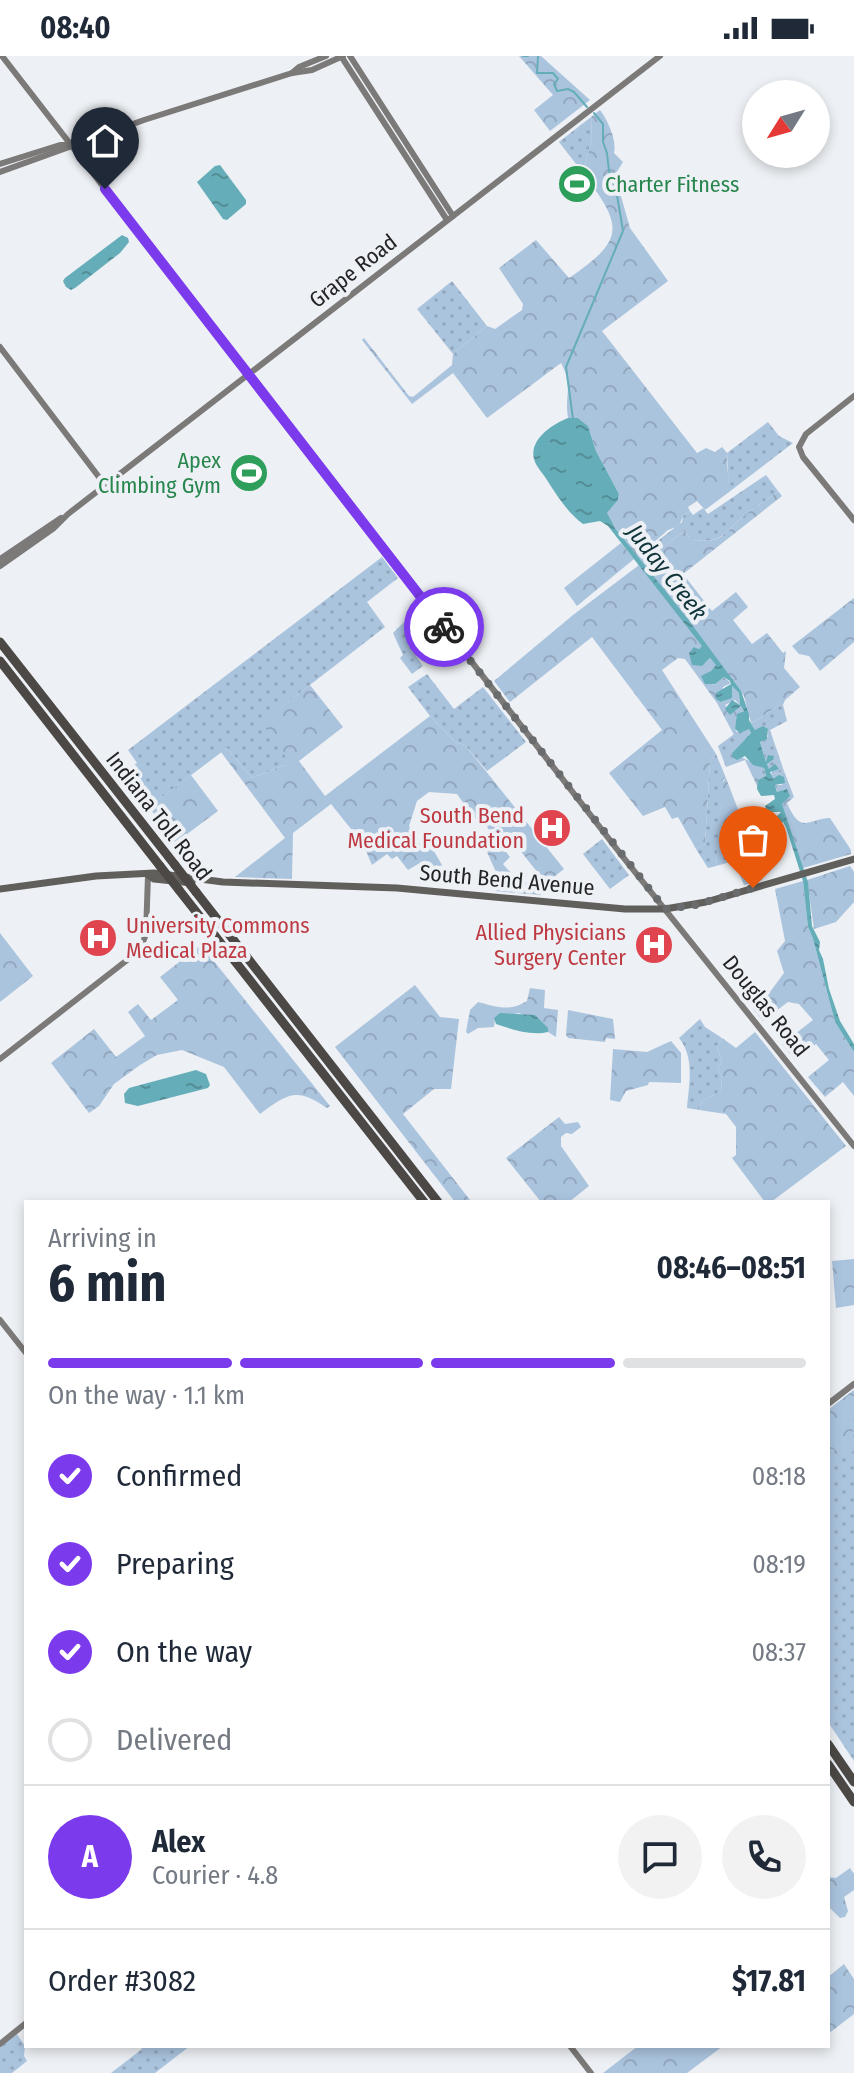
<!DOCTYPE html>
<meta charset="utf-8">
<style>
body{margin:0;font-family:"Fira Sans Condensed",sans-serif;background:#f2f2f3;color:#1f2937;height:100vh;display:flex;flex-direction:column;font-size:30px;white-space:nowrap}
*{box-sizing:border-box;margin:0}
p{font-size:26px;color:#747a83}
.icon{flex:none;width:44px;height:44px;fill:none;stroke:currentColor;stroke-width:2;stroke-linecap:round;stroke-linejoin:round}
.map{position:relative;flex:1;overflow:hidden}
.panel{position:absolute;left:24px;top:1144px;width:806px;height:848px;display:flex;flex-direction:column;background:#fff;border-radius:0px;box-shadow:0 4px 12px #0003}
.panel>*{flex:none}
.needle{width:52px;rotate:233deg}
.fabs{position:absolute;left:742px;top:24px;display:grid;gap:16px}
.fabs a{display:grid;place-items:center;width:88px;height:88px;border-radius:50%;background:#fff;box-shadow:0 4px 12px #0003;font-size:40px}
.pin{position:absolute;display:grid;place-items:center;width:68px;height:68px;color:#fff;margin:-82px -34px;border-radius:50% 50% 50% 0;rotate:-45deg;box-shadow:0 0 8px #0007}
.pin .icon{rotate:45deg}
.courier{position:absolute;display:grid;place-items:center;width:80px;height:80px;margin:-40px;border:6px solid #7c3aed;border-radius:50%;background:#fff;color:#222;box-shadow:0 2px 10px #0007}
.head em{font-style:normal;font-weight:700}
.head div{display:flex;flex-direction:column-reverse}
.head{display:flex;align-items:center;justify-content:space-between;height:136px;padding:0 24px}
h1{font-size:52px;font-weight:700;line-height:60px}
.bar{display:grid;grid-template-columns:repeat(4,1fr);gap:12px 8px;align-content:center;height:96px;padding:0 24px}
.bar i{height:10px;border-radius:6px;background:#e0e1e3}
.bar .selected{background:#7c3aed}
.bar p{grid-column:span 4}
.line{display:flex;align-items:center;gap:20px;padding:0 24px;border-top:2px solid #e0e1e3}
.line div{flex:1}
.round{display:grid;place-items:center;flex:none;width:84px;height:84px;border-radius:42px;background:#f2f2f3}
ol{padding:0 24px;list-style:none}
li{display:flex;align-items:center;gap:24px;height:88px}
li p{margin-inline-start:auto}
li .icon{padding:8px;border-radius:50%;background:#7c3aed;color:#fff;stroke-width:4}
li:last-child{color:#747a83}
li i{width:44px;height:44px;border:4px solid #e0e1e3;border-radius:50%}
.status{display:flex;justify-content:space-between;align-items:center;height:56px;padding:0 40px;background:#fff;direction:ltr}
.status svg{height:22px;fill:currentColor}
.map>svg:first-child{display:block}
.grass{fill:url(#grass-dots)}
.forest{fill:url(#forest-crowns);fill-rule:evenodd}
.water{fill:url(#water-ripples)}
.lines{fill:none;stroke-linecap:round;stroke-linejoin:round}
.stream{stroke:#65aeb9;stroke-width:2}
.secondary{stroke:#7c7a78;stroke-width:6}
.primary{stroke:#615f5c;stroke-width:7}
.highway{stroke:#4b4845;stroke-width:9}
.highway-bridge{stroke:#4b4845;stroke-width:9}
.done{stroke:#6a6b6d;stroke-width:8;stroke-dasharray:0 14.4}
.route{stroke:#7c3aed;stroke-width:10}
.labels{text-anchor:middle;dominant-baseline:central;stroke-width:8;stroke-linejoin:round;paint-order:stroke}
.leisure-label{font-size:22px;fill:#27864d;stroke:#edf0f4;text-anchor:start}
.street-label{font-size:22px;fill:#232425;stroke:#edf0f4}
.health-label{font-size:22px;fill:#be3a42;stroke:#edf0f4;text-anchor:end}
.water-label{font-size:24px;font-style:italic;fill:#10343a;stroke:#edf0f4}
</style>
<div class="status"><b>08:40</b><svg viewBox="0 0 49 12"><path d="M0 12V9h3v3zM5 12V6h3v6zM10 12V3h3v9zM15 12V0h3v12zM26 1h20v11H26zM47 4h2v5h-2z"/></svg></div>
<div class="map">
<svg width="854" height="2017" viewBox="0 0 854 2017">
<defs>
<pattern id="grass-dots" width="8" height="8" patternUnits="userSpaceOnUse" patternTransform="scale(2)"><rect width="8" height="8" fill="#abc4de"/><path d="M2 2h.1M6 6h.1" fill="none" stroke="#93a8be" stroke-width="1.8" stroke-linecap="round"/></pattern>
<pattern id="forest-crowns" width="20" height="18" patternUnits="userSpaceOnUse" patternTransform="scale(2)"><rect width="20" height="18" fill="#abc4de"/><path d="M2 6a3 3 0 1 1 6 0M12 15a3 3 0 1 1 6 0" fill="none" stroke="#93a8be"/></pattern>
<pattern id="water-ripples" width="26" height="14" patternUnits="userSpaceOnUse" patternTransform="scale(2)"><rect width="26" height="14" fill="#65aeb9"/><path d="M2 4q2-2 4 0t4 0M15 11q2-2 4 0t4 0" fill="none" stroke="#538d96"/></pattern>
</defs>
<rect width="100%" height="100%" fill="#edf0f4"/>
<g class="grass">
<polygon points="591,61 592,82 583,117 559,86"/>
<polygon points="452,225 487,270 453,298 417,253"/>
<polygon points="768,366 779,380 793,387 729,436 727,397"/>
<path d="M 766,419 L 778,435 C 768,444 756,450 746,458 C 725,475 722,490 691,483 L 684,475 L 642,507 L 637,501 L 682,466 L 683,460 L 690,455 L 693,459 L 703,452 L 708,458 Z"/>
<polygon points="382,501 398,522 367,546 385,571 262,666 289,704 285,709 252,722 227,692 149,751 123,717 137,707 128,694"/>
<polygon points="418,547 433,570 408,589 423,610 412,618 400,602 403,599 393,577 409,561 407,556"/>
<polygon points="427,618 454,653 483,631 526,686 487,715 465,689 455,686 430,660 408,631"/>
<path d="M 783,649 L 787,665 L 770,674 L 784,715 L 771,719 L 773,710 L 769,714 L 767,708 L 773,704 L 766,706 L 760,686 L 768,681 L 768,673 L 755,674 L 751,667 C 761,663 774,650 783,649 Z"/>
<path d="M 749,672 L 751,677 L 732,697 C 744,701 752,708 764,712 L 766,720 L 759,724 L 758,732 L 745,704 L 726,711 L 718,690 L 737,676 Z"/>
<polygon points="716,698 726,722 723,724 716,810 708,812 696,793 705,788 710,705"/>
<polygon points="602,783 629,819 610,833 583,798"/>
<path d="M 700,963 L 705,971 L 722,982 L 717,991 L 722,1005 L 718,1013 L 722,1022 L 721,1035 L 702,1045 L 699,1054 L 687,1052 C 689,1028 695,1002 679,982 Z"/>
<polygon points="854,1334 854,1705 828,1666 828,1354"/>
<polygon points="17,1978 25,1990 24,2000 27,2005 12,2017 0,2017 0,1991"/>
<polygon points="140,1990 190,1990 155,2017 111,2017 142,1993"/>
</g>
<g class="forest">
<polygon points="519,0 541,0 590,44 550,75 534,54 553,39"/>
<path d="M 600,54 C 608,65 617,84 614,97 L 623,106 L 615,119 L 630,172 L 668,225 L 602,275 L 697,397 L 706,392 L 715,396 L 722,391 L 727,397 C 726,411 730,424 729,436 L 705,454 L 697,445 L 688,451 L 690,455 L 683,460 L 679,470 L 668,474 L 637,501 L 608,462 L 606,458 L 618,444 L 619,438 L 596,395 L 588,370 L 578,362 L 568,362 C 564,338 574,331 561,307 L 487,362 L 453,317 L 412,348 L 362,284 L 364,282 L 409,340 L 413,341 L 452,309 L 453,298 L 487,270 L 495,273 L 522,254 L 523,248 L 499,212 L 536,184 L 569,222 C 626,183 623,170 583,117 L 592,82 L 591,61 Z"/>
<path d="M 778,435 L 782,440 L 683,518 L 712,555 L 736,536 L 748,551 L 733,564 L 752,588 L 767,577 L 783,597 L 786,595 L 784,612 L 800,631 L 785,644 L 783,649 C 774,650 761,663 751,667 L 744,640 L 705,588 L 699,593 L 694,591 L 705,607 L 710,602 L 717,609 L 711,615 L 713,629 L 724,621 L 731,627 L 723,631 L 722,646 L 732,641 L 730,633 L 732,630 L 739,637 L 740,649 L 735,644 L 725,649 L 732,657 L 741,650 L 744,655 L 741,656 L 735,673 L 737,676 L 734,679 L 717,647 L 685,603 L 678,602 L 662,614 L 716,698 L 710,705 L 705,788 L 696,793 L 678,761 L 672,763 L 665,751 L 643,760 L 609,717 L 662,674 L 592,581 L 510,646 L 494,625 L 573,559 L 684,475 L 691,483 C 723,490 725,475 746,458 C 756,450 768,444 778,435 Z"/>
<polygon points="621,487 634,503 577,550 564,532"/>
<polygon points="854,542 854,586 820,615 809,600 799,598 792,590"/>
<path d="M 310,629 L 343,671 L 299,705 L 325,740 L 430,660 L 455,686 L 465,689 L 564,813 L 541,831 L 541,839 L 495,835 L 496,816 L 483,787 L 492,781 L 484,764 L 474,762 L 457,738 L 429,736 L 417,745 L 409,770 L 417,787 L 431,790 L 442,809 L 434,814 L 418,808 L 408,814 L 397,800 L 392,803 L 387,798 L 372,809 L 363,788 L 331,748 L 293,777 L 292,823 L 235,821 L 285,782 L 221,696 L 227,692 L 252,722 L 285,709 L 288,704 L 261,666 ZM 511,783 L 538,817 L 522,830 L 503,808 L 510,801 L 502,791 Z"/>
<path d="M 784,715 L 794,741 L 787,747 C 801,779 807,763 830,762 L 851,794 L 851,798 L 803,812 L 775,729 L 783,729 L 773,724 L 771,719 Z"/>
<polygon points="191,719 218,755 175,787 149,751"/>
<polygon points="726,722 763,819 762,824 744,829 734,805 716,810 722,727"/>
<polygon points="850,810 854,816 854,846 836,866 814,873 807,824"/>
<polygon points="803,825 808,871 813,883 835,966 854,996 854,1040 843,1026 825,1041 808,1021 829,1004 816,988 795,1004 782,988 813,964 799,948 788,946 763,965 753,953 767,940 784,917 777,895 785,885 775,833"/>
<polygon points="0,877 33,920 0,946"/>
<path d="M 201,889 L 330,1050 L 327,1052 C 297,1031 288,1037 260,1058 L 224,1011 L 182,994 L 157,999 L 140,1009 L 114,1028 L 99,1050 L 89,1057 L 51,1007 L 94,973 L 116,1001 L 145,980 L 128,956 L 138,948 L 151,964 L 178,944 L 160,921 Z"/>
<polygon points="415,929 440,961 459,963 451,1033 434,1033 403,1058 470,1144 468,1146 455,1146 335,991"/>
<path d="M 530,932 L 545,934 L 544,952 L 558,954 L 556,981 L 548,976 L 547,972 L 519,957 L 495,962 L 494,971 L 478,972 L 468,978 L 466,976 L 470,954 L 478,946 C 496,951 510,956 527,945 Z"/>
<polygon points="568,954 613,963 615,983 606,982 605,986 568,982 566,979"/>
<polygon points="755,976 846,1090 771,1146 765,1146 732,1102 736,1099 736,1071 726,1058 699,1054 702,1045 721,1035 722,1022 718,1013 722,1005 717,991 722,982 736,992"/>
<polygon points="671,985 681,997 681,1027 649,1026 648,1029 626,1035 620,1046 610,1044 613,993 647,996"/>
<polygon points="559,1061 565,1068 578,1066 581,1071 572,1078 566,1077 561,1081 561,1090 589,1130 569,1146 541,1146 506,1102"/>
<polygon points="854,1203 854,1249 836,1252 832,1205"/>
<polygon points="854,1334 853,1394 851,1399 841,1399 833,1393 828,1393 828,1354"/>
<polygon points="850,1812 854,1818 854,1834 844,1841 848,1855 845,1861 840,1862 828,1850 828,1821 836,1822"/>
<polygon points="844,1908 854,1923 854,1958 828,1978 828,1921"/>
<polygon points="638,1990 723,1990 687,2017 603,2017"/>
</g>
<g class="water">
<polygon points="220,109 246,144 246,148 227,164 223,163 197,126 215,110"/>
<polygon points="122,179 128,182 129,186 120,197 75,232 71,234 66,231 63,225 65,222"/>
<path d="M 568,362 L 578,362 L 588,370 L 596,395 L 619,438 L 618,444 L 607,457 L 615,472 L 687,562 L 741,635 L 749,658 L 749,664 L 755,674 L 763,670 L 768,673 L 767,683 L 760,686 L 766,706 L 768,699 L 774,700 L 773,704 L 767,708 L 769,713 L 775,708 L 779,713 L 770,716 L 773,723 L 779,719 L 784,721 L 785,727 L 775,729 L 777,736 L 787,733 L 790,740 L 782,748 L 808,826 L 812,870 L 820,886 L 819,894 L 823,903 L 829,933 L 840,965 L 854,988 L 854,996 L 835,966 L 813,883 L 808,871 L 803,825 L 786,771 L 783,766 L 777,767 L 775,762 L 781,756 L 772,756 L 766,753 L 765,750 L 775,743 L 774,739 L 761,740 L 757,733 L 758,724 L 766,720 L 764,712 L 753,709 L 745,700 L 737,704 L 732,701 L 732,697 L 751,677 L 749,673 L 740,677 L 735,673 L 737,658 L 744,655 L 741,650 L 730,659 L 725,653 L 732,644 L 740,649 L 739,637 L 732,630 L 732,642 L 721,646 L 716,643 L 716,637 L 731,628 L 730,625 L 724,621 L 715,628 L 705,628 L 701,620 L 711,615 L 716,609 L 710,602 L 702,610 L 692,609 L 689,597 L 694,591 L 699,593 L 702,590 L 608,470 L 600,465 L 583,468 C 568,457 557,440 547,424 C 543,417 536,411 534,403 C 529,383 553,368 568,362 Z"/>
<path d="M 500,957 L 535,959 L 548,972 L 548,976 C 530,980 511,973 496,968 L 494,962 Z"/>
<polygon points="196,1014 206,1018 210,1029 208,1032 138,1050 125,1047 124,1038 129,1032"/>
</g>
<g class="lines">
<g class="stream">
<polyline points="523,0 528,0"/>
<polyline points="538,0 537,17 553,17 558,23 554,28 557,35 568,33 574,36 587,51"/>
<polyline points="573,363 566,311 623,175 617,139 609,115 607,97 603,86 603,68 594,57"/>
</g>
<g class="secondary">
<polyline points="2,0 623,801 854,1090"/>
<polyline points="341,0 447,164"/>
<polyline points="350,0 453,160"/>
<polyline points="292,17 299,11 326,0"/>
<polyline points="0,108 60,89 71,89"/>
<polyline points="0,116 144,64 292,17 312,14 343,0"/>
<polyline points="0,291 105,429"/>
<polyline points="854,340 806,378 799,391 803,401 854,464"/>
<polyline points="0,503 61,462"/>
<polyline points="0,510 54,472 68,458 660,0"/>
<polyline points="0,1003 140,894 146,878 148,819"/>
<polyline points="0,1264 26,1297"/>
<polyline points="828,1348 854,1328"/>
<polyline points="0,1988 26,1967"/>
<polyline points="570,1990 591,2017"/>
</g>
<g class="primary">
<polyline points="148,819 154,823 192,827"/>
<polyline points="0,833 96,820 154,817 223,826 397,832 625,853 665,853 706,846 854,803"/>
</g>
<g class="highway">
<polyline points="0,586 175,809"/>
<polyline points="0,605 160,810"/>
<polyline points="179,834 424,1146"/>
<polyline points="196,836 438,1146"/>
<polyline points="828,1688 854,1726"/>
<polyline points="828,1708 854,1746"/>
</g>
<g class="highway-bridge">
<polyline points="175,809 196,836"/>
<polyline points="160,810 179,834"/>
</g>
</g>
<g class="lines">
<polyline class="done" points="444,571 665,853 696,849 753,832"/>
<polyline class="route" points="105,133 444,571"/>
</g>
<defs>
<g id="stadium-disc" transform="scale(2)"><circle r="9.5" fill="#2e9e5b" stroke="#edf0f4"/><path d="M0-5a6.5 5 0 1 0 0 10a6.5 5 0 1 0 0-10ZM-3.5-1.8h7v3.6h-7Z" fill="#fff"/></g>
<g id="hospital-disc" transform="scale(2)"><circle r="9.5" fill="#e0444e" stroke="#edf0f4"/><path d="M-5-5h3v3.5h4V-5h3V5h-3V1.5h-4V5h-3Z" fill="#fff"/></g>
</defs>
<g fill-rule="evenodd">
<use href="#stadium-disc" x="577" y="128"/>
<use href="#stadium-disc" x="249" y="417"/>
<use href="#hospital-disc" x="552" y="772"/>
<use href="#hospital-disc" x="98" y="882"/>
<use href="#hospital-disc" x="654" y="889"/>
</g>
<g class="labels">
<g class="leisure-label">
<text x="605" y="128">Charter Fitness</text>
<text x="221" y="404" text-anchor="end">Apex<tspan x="221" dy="25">Climbing Gym</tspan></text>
</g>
<g class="street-label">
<text transform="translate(353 215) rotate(-38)">Grape Road</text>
<text transform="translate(159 760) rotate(52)">Indiana Toll Road</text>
<text transform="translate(507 824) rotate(5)">South Bend Avenue</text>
<text transform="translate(766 950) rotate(51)">Douglas Road</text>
</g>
<g class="health-label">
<text x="524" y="759">South Bend<tspan x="524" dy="25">Medical Foundation</tspan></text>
<text x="126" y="869" text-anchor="start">University Commons<tspan x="126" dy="25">Medical Plaza</tspan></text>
<text x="626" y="876">Allied Physicians<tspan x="626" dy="25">Surgery Center</tspan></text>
</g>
<g class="water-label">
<text transform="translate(667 516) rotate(52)">Juday Creek</text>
</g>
</g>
</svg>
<div class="fabs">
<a><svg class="needle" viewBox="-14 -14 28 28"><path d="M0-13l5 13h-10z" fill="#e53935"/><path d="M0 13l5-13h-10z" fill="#747a83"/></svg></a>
</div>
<div class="pin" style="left:753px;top:832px;background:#ea580c"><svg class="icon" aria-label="bag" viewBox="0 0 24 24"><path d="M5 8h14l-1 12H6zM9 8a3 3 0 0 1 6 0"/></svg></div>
<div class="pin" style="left:105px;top:133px;background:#1f2937"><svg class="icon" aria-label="home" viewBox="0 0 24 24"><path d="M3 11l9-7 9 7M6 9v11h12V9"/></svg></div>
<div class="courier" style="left:444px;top:571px"><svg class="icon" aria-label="bike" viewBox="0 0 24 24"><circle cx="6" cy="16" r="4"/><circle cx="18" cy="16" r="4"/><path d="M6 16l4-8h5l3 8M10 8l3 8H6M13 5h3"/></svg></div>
<section class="panel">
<div class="head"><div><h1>6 min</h1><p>Arriving in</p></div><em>08:46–08:51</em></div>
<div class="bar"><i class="selected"></i><i class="selected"></i><i class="selected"></i><i></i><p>On the way · 1.1 km</p></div>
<ol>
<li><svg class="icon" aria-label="check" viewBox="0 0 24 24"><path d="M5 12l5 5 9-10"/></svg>Confirmed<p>08:18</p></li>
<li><svg class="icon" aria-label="check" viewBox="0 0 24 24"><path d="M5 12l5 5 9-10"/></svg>Preparing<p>08:19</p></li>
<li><svg class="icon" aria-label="check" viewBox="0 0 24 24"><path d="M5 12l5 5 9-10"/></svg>On the way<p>08:37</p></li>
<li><i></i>Delivered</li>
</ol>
<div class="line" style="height:144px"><b class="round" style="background:#7c3aed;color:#fff">A</b><div><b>Alex</b><p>Courier · 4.8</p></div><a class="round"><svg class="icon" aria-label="chat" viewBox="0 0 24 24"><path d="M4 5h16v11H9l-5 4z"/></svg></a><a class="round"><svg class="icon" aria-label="phone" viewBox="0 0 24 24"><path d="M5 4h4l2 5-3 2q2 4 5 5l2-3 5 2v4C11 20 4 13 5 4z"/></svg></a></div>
<div class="line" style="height:104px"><div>Order #3082</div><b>$17.81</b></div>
</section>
</div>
